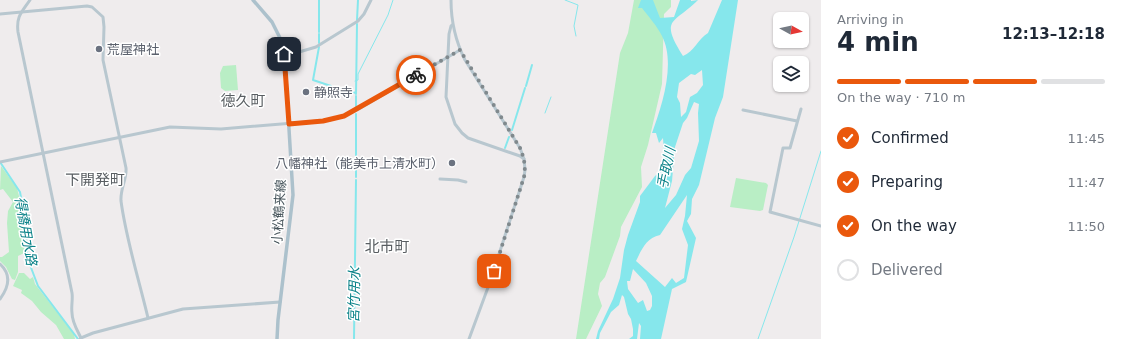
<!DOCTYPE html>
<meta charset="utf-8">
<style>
body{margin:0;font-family:"DejaVu Sans","Noto Sans JP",sans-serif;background:#f2f2f3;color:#1f2937;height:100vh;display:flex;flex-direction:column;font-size:15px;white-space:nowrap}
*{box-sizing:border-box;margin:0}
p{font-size:13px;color:#747a83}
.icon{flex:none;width:22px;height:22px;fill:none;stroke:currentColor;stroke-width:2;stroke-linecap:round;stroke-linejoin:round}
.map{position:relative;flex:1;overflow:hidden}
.panel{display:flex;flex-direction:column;background:#fff;width:300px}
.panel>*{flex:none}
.needle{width:26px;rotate:98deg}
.buttons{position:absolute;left:773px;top:12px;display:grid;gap:8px}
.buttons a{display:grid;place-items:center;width:36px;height:36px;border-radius:6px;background:#fff;box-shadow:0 1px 3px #0004;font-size:20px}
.pin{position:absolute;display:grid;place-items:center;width:34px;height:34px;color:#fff;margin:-17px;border-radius:8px;box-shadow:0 2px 6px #0006}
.courier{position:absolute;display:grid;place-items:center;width:40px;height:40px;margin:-20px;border:3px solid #ea580c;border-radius:50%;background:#fff;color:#222;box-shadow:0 1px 5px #0007}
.head em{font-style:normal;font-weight:700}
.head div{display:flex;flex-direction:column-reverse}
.head{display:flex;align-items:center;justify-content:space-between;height:68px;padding:0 16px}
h1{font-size:26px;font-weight:700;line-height:30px}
.bar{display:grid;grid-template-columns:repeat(4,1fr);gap:6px 4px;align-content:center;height:48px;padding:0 16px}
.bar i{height:5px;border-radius:3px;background:#e0e1e3}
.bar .active{background:#ea580c}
.bar p{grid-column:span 4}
ol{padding:0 16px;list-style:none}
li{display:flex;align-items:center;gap:12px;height:44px}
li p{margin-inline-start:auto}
li .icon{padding:4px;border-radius:50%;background:#ea580c;color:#fff;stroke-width:4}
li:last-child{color:#747a83}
li i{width:22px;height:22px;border:2px solid #e0e1e3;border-radius:50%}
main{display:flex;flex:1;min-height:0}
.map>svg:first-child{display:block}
.green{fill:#b9eec5}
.water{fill:#86e7ec;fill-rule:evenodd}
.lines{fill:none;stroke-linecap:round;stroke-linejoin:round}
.stream{stroke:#86e7ec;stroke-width:1}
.canal{stroke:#86e7ec;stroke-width:2}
.secondary{stroke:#b8c7cf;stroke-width:3}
.primary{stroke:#acc1cc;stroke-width:3.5}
.done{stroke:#80898d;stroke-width:4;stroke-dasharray:0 7.2}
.route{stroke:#ea580c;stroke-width:5}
.worship-dot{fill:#6b7280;stroke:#fff;stroke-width:1.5}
.labels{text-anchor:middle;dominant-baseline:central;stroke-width:3;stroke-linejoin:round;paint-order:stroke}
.worship-label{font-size:13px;fill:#5b616d;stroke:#fff;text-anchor:start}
.street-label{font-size:13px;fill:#45535a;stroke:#fff}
.water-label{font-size:14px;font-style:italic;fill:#0c8389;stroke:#fff}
.quarter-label{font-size:15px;fill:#595e62;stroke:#fff}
</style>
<main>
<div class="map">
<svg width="821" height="339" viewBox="0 0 821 339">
<rect width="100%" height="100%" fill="#efeced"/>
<g class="green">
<polygon points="634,0 671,0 671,7 664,14 662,84 648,145 641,167 642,187 621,227 620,236 605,277 600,283 598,294 602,306 586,339 576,339 620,53 628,33"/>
<polygon points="236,65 238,90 225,91 221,88 220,73 223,66"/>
<polygon points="1,166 17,188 23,212 23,233 26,252 18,256 18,272 15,280 12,279 6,267 0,261 0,257 2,257 9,252 7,223 8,211 13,202 3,189 0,190"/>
<polygon points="736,178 766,183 768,185 763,210 760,211 730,207"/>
<polygon points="19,273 24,273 30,279 33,277 35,284 74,334 75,339 64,339 56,325 41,312 32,301 21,293 22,290 13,286"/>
</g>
<path class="water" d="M 641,0 L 653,0 L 660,18 L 674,17 L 680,0 L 691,0 L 691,1 L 698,0 C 674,24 659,18 683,56 C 694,52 698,39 708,33 L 722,0 L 738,0 L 723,97 L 715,118 L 699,185 L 692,199 L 691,214 L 687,221 L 696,238 L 686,282 L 672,289 L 661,339 L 640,339 L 641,326 L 639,323 L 637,339 L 629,339 L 633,336 L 633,329 L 631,319 L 628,314 L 624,297 L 622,295 L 619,305 L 611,312 L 600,333 L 599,339 L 596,339 L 598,331 L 613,299 L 620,278 L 624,250 L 628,235 L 640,202 L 640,196 L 655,176 L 665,168 L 663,138 L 659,143 L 656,133 L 652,133 C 662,106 676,63 662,36 C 657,26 649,17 642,8 L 638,8 ZM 702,70 L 703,85 L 697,93 L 690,97 L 686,112 L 681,117 L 680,103 L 677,97 L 679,83 L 691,74 L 695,75 ZM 694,102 L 699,104 L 698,113 L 699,141 L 691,168 L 685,175 L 676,195 L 665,208 L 672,181 L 675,147 L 683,123 L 687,118 ZM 687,195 L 685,216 L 682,229 L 688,245 L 684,278 L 676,283 L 672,278 L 665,287 L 636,261 C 642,249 646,238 660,235 ZM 633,269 L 646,283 L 652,296 L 652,306 L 650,310 L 647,311 L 643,300 L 638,303 L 628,289 L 627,281 L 630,281 Z"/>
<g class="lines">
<g class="stream">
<polyline points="565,0 578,5 574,26 576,36"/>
<polyline points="355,81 358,80 358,74 388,15 393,0"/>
<polyline points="545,113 551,97"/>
<polyline points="758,339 794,237 821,151"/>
</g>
<g class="canal">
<polyline points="357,20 358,0"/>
<polyline points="319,32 319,0"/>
<polyline points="319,34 319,43"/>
<polyline points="319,47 313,80 331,86"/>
<polyline points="526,86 532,65"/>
<polyline points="333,87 356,93"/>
<polyline points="356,94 357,24"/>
<polyline points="356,107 356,96"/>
<polyline points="356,114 356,177"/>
<polyline points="512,130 525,88"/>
<polyline points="505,148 509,137"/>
<polyline points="0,162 20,192 26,225 25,237 27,253 30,265 38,286 78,339"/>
<polyline points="354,339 356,180"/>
</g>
<g class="secondary">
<path d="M 30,0 C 22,12 16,16 18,32 L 72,293 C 73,300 71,306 72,313 C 72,322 77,330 81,338 L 80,339"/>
<path d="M 451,0 C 451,22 455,40 465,60 L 520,148 L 524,159 L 525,170 L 524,177 L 490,282 L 469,339"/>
<path d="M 0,14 L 87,6 L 92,7 L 103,17 L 104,27 L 103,60 L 126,168 C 127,179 120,189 121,201 C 126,239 139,280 148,318"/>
<polyline points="452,25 451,26 449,34 446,97 455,124 462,133 468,138 520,156 524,159"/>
<polyline points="283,51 299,52 316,47 358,21 364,14 371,0"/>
<polyline points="801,109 790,148 783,148 770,212 821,226"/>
<polyline points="743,110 797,121"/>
<polyline points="0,162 170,127 221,129 330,120 344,116 357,110 460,50"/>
<polyline points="440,179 458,180 466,182"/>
<path d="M 0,264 C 12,275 9,287 0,299"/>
<polyline points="81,338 93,333 183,309 280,302"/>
</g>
<polyline class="primary" points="253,0 272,22 280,38 285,63 293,195 278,320 277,339"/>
</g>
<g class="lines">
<path class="done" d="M 416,75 L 460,50 L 520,148 C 524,158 526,166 524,177 L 494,271"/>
<polyline class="route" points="284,54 289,124 323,121 344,116 416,75"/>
</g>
<g class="worship-dot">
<circle cx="99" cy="49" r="4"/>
<circle cx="306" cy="92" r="4"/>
<circle cx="452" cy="163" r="4"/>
</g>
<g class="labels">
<g class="worship-label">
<text x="107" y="49">荒屋神社</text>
<text x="314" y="92">静照寺</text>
<text x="444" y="163" text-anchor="end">八幡神社（能美市上清水町）</text>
</g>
<g class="street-label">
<text transform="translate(279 212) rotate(-86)">小松鶴来線</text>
</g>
<g class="water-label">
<text transform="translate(666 168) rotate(-78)">手取川</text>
<text transform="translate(26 231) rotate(80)">得橋用水路</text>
<text transform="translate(354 295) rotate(-89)">宮竹用水</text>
</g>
<g class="quarter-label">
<text x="243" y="101">徳久町</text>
<text x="95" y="180">下開発町</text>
<text x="387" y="247">北市町</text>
</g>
</g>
</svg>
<div class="buttons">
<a><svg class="needle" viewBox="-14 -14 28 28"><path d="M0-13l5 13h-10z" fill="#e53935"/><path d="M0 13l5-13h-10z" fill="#747a83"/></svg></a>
<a><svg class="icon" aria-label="layers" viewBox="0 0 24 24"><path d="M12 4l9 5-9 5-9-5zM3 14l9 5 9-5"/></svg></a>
</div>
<div class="pin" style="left:494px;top:271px;background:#ea580c"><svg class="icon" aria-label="bag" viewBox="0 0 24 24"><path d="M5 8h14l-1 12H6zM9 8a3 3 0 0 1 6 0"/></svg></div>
<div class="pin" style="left:284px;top:54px;background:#1f2937"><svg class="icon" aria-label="home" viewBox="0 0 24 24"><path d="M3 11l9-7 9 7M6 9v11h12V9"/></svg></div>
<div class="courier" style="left:416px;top:75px"><svg class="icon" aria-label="bike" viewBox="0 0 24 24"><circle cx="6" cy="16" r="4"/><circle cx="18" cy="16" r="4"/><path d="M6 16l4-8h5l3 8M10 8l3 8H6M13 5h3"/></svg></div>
</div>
<section class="panel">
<div class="head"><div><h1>4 min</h1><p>Arriving in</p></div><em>12:13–12:18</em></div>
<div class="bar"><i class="active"></i><i class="active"></i><i class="active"></i><i></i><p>On the way · 710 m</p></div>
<ol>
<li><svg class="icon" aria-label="check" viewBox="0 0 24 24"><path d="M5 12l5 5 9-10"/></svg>Confirmed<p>11:45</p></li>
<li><svg class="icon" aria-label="check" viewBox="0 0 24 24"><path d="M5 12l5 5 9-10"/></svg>Preparing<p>11:47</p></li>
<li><svg class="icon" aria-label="check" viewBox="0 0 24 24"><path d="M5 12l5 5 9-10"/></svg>On the way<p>11:50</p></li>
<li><i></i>Delivered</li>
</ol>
</section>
</main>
